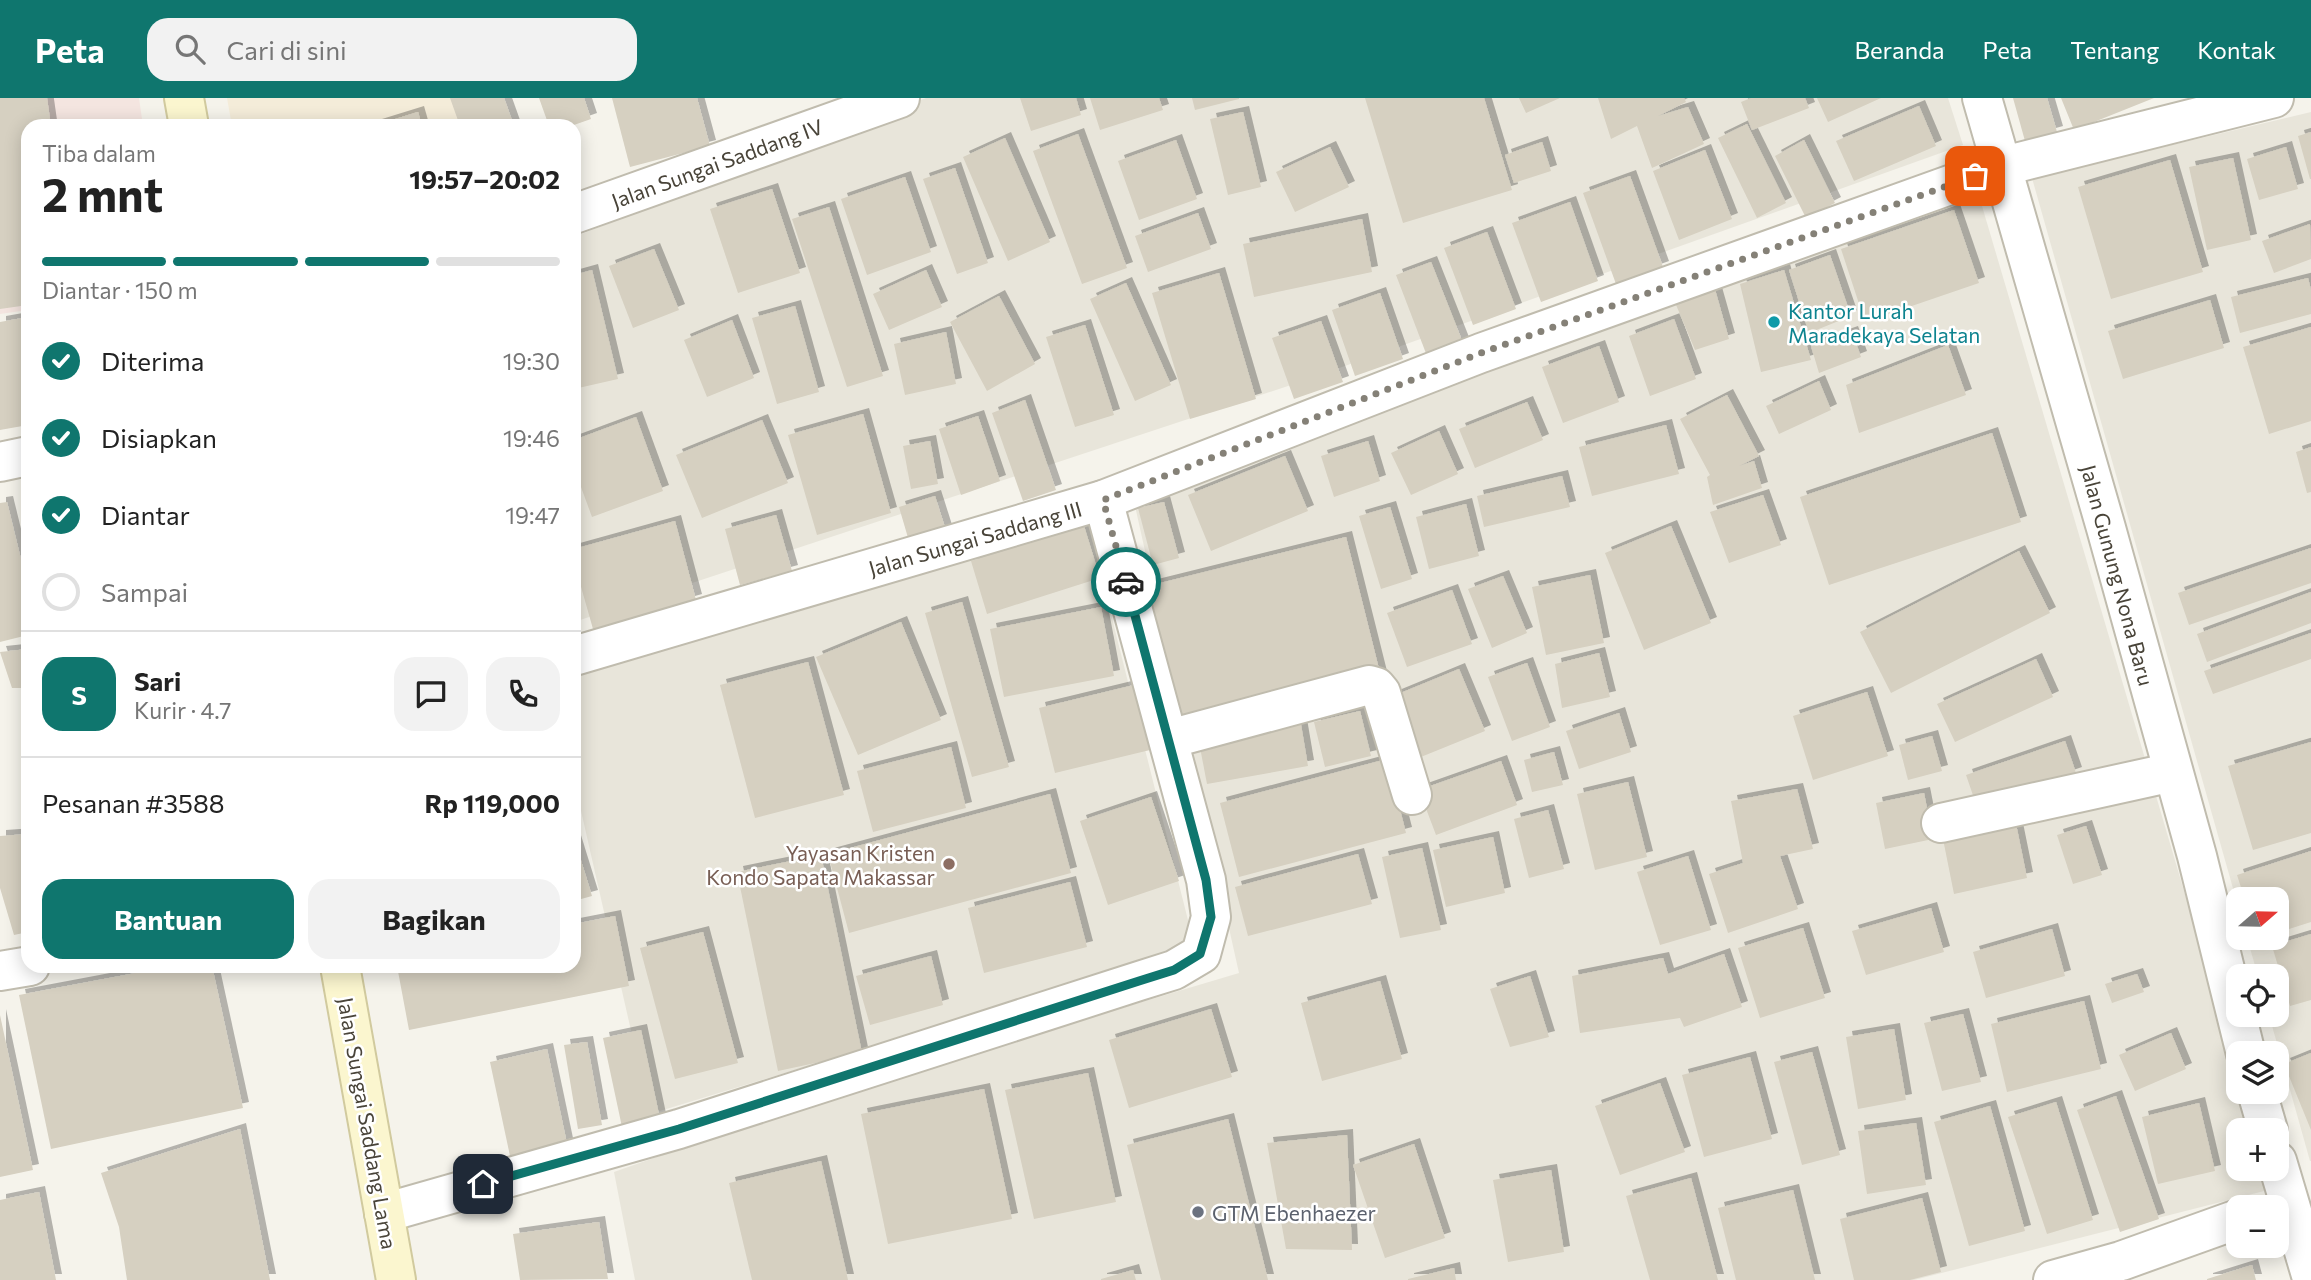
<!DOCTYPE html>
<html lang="id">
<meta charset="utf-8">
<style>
body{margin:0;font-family:Commissioner,sans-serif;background:#f2f2f2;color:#222;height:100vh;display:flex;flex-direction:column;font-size:26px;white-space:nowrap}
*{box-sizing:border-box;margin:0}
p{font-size:23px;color:#767676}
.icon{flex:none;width:38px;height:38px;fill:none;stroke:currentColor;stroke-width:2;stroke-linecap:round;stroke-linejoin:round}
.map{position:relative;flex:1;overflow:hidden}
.drawer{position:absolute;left:21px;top:21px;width:560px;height:854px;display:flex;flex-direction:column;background:#fff;border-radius:21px;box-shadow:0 4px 18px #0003}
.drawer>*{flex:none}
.needle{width:46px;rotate:70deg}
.controls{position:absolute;left:2226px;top:789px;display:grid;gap:14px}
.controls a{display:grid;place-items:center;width:63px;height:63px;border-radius:14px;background:#fff;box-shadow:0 4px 18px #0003;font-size:35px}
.pin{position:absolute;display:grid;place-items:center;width:60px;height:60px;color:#fff;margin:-30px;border-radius:14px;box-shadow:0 4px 10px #0006}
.courier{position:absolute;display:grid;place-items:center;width:70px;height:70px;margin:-35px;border:5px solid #0f766e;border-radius:50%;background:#fff;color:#222;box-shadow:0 2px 9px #0007}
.headline em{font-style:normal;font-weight:700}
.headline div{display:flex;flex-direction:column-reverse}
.headline{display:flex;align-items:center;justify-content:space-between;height:119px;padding:0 21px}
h1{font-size:46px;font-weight:700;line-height:52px}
.bar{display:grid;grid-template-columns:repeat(4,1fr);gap:10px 7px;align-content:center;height:84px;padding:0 21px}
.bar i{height:9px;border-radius:5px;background:#e0e0e0}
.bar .selected{background:#0f766e}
.bar p{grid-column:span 4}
.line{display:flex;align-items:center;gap:18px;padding:0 21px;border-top:2px solid #e0e0e0}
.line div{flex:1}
.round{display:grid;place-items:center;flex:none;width:74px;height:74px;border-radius:21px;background:#f2f2f2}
ol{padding:0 21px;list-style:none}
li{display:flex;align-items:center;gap:21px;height:77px}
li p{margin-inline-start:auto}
li .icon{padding:7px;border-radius:50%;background:#0f766e;color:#fff;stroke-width:4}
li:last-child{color:#767676}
li i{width:38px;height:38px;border:4px solid #e0e0e0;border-radius:50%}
.cta{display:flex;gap:14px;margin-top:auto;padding:14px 21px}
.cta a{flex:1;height:80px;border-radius:21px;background:#0f766e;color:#fff;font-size:28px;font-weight:700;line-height:80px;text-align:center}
.cta a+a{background:#f2f2f2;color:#222}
header{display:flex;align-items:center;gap:42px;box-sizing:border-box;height:98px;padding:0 35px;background:#0f766e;color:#fff}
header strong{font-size:33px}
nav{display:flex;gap:38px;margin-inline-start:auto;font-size:24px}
.search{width:490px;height:63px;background:#f2f2f2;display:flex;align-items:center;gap:18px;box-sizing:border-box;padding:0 24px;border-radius:21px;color:#767676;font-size:26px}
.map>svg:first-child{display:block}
.residential{fill:#e8e5da}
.commercial{fill:#f4ecd9}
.medical{fill:#f4e5e0}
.building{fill:#d6d0c1;filter:url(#shadow)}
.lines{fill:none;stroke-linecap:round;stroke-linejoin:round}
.street-casing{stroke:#c0bcae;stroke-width:42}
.secondary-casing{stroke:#d1ca9e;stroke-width:42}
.street{stroke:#fff;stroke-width:38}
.secondary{stroke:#fbf6cf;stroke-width:38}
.done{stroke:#858177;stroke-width:7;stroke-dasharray:0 12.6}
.route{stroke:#0f766e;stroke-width:9}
.culture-dot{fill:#0f9aa8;stroke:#fff;stroke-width:2.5}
.education-dot{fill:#8d6e63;stroke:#fff;stroke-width:2.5}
.worship-dot{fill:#6b7280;stroke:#fff;stroke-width:2.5}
.labels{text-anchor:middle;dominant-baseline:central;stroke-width:5;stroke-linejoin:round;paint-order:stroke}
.street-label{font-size:21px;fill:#494439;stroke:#fff}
.culture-label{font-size:21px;fill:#0d838f;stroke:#fff;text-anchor:start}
.education-label{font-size:21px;fill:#785e54;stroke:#fff;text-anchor:end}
.worship-label{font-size:21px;fill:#5b616d;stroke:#fff;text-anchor:start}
</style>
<header>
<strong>Peta</strong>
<div class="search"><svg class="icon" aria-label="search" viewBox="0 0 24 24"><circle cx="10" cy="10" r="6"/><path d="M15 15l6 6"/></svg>Cari di sini</div>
<nav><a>Beranda</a><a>Peta</a><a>Tentang</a><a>Kontak</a></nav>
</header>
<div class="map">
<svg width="2311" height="1182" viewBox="0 0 2311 1182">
<defs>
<filter id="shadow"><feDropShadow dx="6" dy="-6" stdDeviation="0" flood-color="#0004"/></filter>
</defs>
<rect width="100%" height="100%" fill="#f5f3eb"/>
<g class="residential">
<polygon points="926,0 1948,0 1963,47 1300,284 574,524 574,139"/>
<polygon points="2311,14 2311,1063 2310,1063 2269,917 2277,917 2277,878 2258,878 2247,840 2277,840 2277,802 2238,802 2238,808 2032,80"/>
<polygon points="1977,91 2238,976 2238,994 2244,994 2255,1032 2238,1032 2238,1071 2266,1071 2272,1091 1914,1182 635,1182 614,1074 847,992 1239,875 1133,399"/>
<polygon points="1088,425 1195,850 650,1016 574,682 574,573"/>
</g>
<polygon class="commercial" points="227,0 466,0 475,28 232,28"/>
<polygon class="medical" points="0,0 139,0 143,28 28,28 28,212 0,216"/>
<g class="building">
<polygon points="0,0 47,0 51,28 28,28 28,207 0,211"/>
<polygon points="450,0 504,0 514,28 460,28"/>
<polygon points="539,0 584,0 591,21 571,28 549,28"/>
<polygon points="612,0 697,0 710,48 630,69"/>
<polygon points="1020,0 1076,0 1081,17 1031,33"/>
<polygon points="1090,0 1159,0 1163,12 1100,32"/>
<polygon points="1192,0 1239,0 1239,1 1195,12"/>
<polygon points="1365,0 1484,0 1512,92 1403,125"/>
<polygon points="1519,0 1560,0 1526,15"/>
<polygon points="1598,0 1684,0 1686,4 1658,18 1688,9 1704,46 1652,70 1637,28 1611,41"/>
<polygon points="1751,0 1805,0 1809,10 1752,32 1741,4"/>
<polygon points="1817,0 1881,0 1828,24"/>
<polygon points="2013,0 2047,0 2057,34 2025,43"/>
<polygon points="2061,0 2154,0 2074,32"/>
<polygon points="1919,8 1936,48 1854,83 1836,43"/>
<polygon points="418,14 422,28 376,28 376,27"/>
<polygon points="1243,14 1261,89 1228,97 1210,21"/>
<polygon points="1747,26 1786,105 1757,120 1718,40"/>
<polygon points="2311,34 2311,81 2310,81 2298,38"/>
<polygon points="1078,36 1127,170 1082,186 1033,53"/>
<polygon points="1005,40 1050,144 1008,163 963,59"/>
<polygon points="1176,42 1197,101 1139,122 1118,63"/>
<polygon points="1804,42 1835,105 1806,120 1775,58"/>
<polygon points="1542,44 1551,73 1514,85 1505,57"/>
<polygon points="1330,49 1349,89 1295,114 1276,74"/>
<polygon points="2286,49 2298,91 2259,102 2247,61"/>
<polygon points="1705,52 1732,121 1679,142 1653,73"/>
<polygon points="2233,60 2251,142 2207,152 2189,69"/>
<polygon points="2170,62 2203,174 2111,201 2078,89"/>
<polygon points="955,70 988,165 957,176 923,81"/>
<polygon points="1630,78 1663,169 1616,186 1583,95"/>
<polygon points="905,79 931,154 867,177 841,101"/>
<polygon points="772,91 800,175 738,195 710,111"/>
<polygon points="1570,104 1598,183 1541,204 1512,125"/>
<polygon points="829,109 883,278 847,289 792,121"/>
<polygon points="1954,112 1979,185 1865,224 1841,151"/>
<polygon points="1198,115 1211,151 1148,174 1135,138"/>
<polygon points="1362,121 1372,174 1254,199 1243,146"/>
<polygon points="2310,126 2311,161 2274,175 2262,143"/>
<polygon points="1487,134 1516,211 1473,227 1444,150"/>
<polygon points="654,151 679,212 633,230 609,168"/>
<polygon points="1830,157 1851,218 1809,235 1789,172"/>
<polygon points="1431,164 1463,245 1427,258 1396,177"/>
<polygon points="592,172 618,281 574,291 574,177"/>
<polygon points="926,172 942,209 889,232 873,196"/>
<polygon points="1784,172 1811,262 1761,274 1740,186"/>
<polygon points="1219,175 1256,301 1190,321 1152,195"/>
<polygon points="2308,180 2311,192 2311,216 2240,235 2231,199"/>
<polygon points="1126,185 1171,287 1135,303 1090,201"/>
<polygon points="1714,188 1729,241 1695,252 1674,202"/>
<polygon points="1380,195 1403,261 1355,278 1332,212"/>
<polygon points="999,198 1035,266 987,293 950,224"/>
<polygon points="2210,202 2224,250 2123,281 2108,233"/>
<polygon points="795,208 819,294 777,306 752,220"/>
<polygon points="28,219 28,327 0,332 0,224"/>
<polygon points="1674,221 1696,281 1650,298 1629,238"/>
<polygon points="732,222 754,280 707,299 684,242"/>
<polygon points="1321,223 1343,284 1294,301 1272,240"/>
<polygon points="1085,227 1114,317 1075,329 1046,239"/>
<polygon points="2311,229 2311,323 2269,336 2243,249"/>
<polygon points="946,234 956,286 905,297 894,246"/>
<polygon points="1852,234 1861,259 1819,275 1811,248"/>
<polygon points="1948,247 1966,297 1859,335 1846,287"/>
<polygon points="1599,248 1619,304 1563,325 1542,269"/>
<polygon points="1819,283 1831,312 1779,336 1766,308"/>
<polygon points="1727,297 1759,358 1739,368 1754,363 1762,390 1713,407 1707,379 1710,377 1680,321"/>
<polygon points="1025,302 1056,392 1023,403 992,315"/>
<polygon points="1527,304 1543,342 1475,370 1459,331"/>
<polygon points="863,316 891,415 817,437 788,337"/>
<polygon points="978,318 1000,383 961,397 939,331"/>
<polygon points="636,319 663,393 592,419 574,370 574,342"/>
<polygon points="762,322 788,385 702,420 676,357"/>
<polygon points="1666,327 1679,376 1592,398 1579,349"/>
<polygon points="1439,333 1458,376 1411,397 1391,355"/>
<polygon points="1992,335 2021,424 1829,487 1800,399"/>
<polygon points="930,343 938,386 911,391 903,348"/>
<polygon points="1368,343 1380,383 1334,399 1321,358"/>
<polygon points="2311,349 2311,394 2307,395 2296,354"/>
<polygon points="1285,358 1308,413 1211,453 1188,397"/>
<polygon points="1562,378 1570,409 1484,429 1477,398"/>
<polygon points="1763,397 1781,447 1729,465 1710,414"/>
<polygon points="935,398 948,439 911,450 899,409"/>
<polygon points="7,404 28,490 28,537 0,544 0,405"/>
<polygon points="1164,404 1179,460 1153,467 1138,410"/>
<polygon points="1466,406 1479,458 1429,471 1416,419"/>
<polygon points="1390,409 1412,481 1381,491 1359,418"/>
<polygon points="776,417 792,473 740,487 725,431"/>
<polygon points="675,423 696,502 593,531 574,464 574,451"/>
<polygon points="1084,428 1100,480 987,516 971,463"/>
<polygon points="1671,428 1711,525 1644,552 1605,455"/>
<polygon points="1346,439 1381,579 1183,628 1148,488"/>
<polygon points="2311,450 2311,485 2189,527 2178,495"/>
<polygon points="2019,453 2050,515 1891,595 1860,534"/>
<polygon points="1590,477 1604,545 1546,557 1532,489"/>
<polygon points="1503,478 1527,535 1492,550 1468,491"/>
<polygon points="1452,492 1472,546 1407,569 1387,515"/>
<polygon points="2311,494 2311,525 2207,564 2197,536"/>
<polygon points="962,504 1009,669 972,679 925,515"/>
<polygon points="1101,509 1114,578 1004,599 990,531"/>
<polygon points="901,524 941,622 858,657 816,559"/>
<polygon points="2311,535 2311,561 2213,596 2204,573"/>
<polygon points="28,551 28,590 12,590 0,554"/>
<polygon points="1599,555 1610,599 1562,610 1555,566"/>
<polygon points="2036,561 2053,599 1955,644 1937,606"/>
<polygon points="808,564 844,697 755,720 720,587"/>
<polygon points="1527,565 1550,629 1512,643 1488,579"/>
<polygon points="1459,571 1485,633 1411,663 1386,601"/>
<polygon points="1134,587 1150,652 1055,675 1039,610"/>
<polygon points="1867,594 1888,658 1813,682 1793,618"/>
<polygon points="1360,613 1371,658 1325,669 1314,624"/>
<polygon points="1619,615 1631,654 1579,671 1566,633"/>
<polygon points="1300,621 1308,668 1207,686 1198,639"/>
<polygon points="1932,638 1942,673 1908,682 1899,647"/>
<polygon points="2065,643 2076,675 1977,709 1966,677"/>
<polygon points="2311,644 2311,735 2253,752 2228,668"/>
<polygon points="951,649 966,710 873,734 857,673"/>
<polygon points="1554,654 1563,687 1532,694 1524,662"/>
<polygon points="1387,661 1406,735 1239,779 1220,705"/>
<polygon points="1501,663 1517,707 1436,737 1419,692"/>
<polygon points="1628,684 1647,759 1595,772 1577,696"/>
<polygon points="1797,691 1813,751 1780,758 1798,811 1728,835 1709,776 1743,765 1731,703"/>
<polygon points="1924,695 1933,741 1885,751 1876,705"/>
<polygon points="1050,696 1071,775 849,835 828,756"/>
<polygon points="1151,699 1179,783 1108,807 1080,723"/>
<polygon points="1548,712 1564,771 1529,780 1514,721"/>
<polygon points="2016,726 2027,780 1954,796 1943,741"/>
<polygon points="2086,728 2102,777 2073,786 2057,737"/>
<polygon points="28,736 28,834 14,837 0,790 0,738"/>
<polygon points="1493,739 1505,795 1446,809 1433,752"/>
<polygon points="574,740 592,798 574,803"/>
<polygon points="1422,750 1441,832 1400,840 1382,759"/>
<polygon points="2311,753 2311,824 2277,835 2277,802 2245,802 2237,777"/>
<polygon points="1358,756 1372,806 1248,838 1235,789"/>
<polygon points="821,757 862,955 778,973 737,774"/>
<polygon points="1688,758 1711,832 1660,847 1637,774"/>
<polygon points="1070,784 1087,849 984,875 968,810"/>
<polygon points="1931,810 1944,854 1866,877 1852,833"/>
<polygon points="615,818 629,888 409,932 397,868 574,868 574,826"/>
<polygon points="1803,830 1825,900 1760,920 1738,850"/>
<polygon points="2052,831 2065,878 1986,900 1973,854"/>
<polygon points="703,834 738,965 675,981 640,850"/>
<polygon points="2311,836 2311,902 2290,908 2272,848"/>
<polygon points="1724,856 1742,909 1684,929 1680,920 1580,935 1572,878 1663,860 1668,876"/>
<polygon points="931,858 943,907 870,927 856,878"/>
<polygon points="173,868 212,868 243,1010 51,1051 19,897"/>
<polygon points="2137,876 2144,894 2112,905 2105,886"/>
<polygon points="1530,878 1549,939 1510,949 1490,891"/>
<polygon points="1380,883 1402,961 1322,983 1301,905"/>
<polygon points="2084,903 2101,971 2007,994 1991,926"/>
<polygon points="1211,911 1232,979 1129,1010 1109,942"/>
<polygon points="1963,916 1981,984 1942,993 1924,925"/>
<polygon points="0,917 33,1072 0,1079"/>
<polygon points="1894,931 1906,1002 1858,1011 1846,939"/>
<polygon points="641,932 660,1021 622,1029 603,940"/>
<polygon points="2171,935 2186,971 2135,993 2119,957"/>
<polygon points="587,944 602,1027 578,1031 564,947"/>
<polygon points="547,951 567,1046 510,1058 490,964"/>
<polygon points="1812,954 1840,1057 1802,1067 1774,964"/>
<polygon points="2311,955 2311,1032 2284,966"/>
<polygon points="1750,959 1772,1041 1704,1059 1682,977"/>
<polygon points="1088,975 1116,1104 1034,1121 1005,992"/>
<polygon points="1660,985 1685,1054 1620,1077 1595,1008"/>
<polygon points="984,991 1012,1121 888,1146 861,1016"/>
<polygon points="2116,998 2159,1121 2120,1134 2077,1012"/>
<polygon points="2056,1004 2093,1122 2047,1136 2008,1019"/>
<polygon points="2199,1005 2215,1073 2158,1086 2142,1019"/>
<polygon points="1990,1008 2025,1133 1969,1148 1934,1024"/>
<polygon points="1228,1021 1268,1182 1161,1182 1127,1047"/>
<polygon points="1916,1025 1926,1087 1867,1096 1858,1033"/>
<polygon points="240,1031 270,1182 127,1182 119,1129 101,1075"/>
<polygon points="1347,1037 1352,1152 1286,1151 1267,1045"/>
<polygon points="1414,1046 1445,1140 1385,1160 1353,1067"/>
<polygon points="821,1063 848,1182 752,1182 729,1085"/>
<polygon points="1551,1072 1564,1154 1508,1164 1493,1082"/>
<polygon points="1691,1080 1718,1182 1650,1182 1626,1098"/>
<polygon points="1793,1092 1815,1182 1736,1182 1718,1110"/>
<polygon points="39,1094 56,1182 0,1182 0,1102"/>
<polygon points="1922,1100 1941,1174 1910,1182 1854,1182 1840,1121"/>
<polygon points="599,1124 608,1181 520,1182 513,1136"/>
<polygon points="2252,1167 2256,1182 2207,1182 2207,1181"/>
<polygon points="1454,1170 1456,1182 1408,1182 1408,1181"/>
<polygon points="1133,1172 1136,1182 1101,1182 1101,1181"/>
</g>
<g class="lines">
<g class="street-casing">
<g id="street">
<polyline points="1982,0 2106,430 2197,758 2246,956"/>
<polyline points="574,116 900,0"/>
<polyline points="0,364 28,358"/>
<polyline points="574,558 1103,402 1481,255 2000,69 2274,0"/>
<polyline points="1169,641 1369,587 1376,589 1381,595 1412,697"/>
<polyline points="1941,725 2173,674"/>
<polyline points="0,873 30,868"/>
<polyline points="2257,994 2268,1032"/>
<polyline points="2277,1063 2311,1177"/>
<polyline points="384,1115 679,1031 1139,883 1174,872 1201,856 1211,819 1206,782 1103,402"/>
<polyline points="2053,1182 2121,1163 2238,1121"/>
</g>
</g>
<g class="secondary-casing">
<g id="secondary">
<polyline points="184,0 189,28"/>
<polyline points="340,868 396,1182"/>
</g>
</g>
<use href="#street" class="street"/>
<use href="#secondary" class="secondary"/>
</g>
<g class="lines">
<polyline class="done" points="1126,484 1103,402 1481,255 1975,78"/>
<polyline class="route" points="483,1086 679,1031 1139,883 1174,872 1200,856 1211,819 1206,782 1126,484"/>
</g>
<circle class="culture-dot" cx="1774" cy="224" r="7"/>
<circle class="education-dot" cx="949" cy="766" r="7"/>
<circle class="worship-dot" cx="1198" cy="1114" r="7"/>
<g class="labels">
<g class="street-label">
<text transform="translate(717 65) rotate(-20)">Jalan Sungai Saddang IV</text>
<text transform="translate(975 440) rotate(-16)">Jalan Sungai Saddang III</text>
<text transform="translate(2118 477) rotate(75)">Jalan Gunung Nona Baru</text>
<text transform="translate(368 1025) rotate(80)">Jalan Sungai Saddang Lama</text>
</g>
<g class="culture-label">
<text x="1788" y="212">Kantor Lurah<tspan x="1788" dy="24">Maradekaya Selatan</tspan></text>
</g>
<g class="education-label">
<text x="935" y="754">Yayasan Kristen<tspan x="935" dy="24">Kondo Sapata Makassar</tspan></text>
</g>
<g class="worship-label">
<text x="1212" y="1114">GTM Ebenhaezer</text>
</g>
</g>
</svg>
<div class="controls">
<a><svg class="needle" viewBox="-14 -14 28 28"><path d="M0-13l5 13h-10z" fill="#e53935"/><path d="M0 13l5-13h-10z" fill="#767676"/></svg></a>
<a><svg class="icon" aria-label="locate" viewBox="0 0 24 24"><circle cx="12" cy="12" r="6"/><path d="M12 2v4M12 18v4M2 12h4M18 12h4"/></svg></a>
<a><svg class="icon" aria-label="layers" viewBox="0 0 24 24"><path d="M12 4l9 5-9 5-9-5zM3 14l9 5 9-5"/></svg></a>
<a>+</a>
<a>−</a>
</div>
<div class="pin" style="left:1975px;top:78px;background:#ea580c"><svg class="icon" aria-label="bag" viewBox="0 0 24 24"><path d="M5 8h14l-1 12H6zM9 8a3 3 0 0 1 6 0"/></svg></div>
<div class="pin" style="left:483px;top:1086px;background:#1f2937"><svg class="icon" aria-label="home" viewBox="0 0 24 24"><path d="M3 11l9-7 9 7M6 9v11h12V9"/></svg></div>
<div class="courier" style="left:1126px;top:484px"><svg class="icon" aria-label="car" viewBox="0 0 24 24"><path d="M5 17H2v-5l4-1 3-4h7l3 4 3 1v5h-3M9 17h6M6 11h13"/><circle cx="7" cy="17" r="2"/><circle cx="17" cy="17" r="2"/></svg></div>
<section class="drawer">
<div class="headline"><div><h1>2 mnt</h1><p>Tiba dalam</p></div><em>19:57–20:02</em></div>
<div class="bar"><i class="selected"></i><i class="selected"></i><i class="selected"></i><i></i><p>Diantar · 150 m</p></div>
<ol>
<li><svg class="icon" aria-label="check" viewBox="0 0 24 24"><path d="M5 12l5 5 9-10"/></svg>Diterima<p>19:30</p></li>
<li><svg class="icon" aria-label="check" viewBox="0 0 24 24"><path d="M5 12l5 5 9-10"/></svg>Disiapkan<p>19:46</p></li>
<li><svg class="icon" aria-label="check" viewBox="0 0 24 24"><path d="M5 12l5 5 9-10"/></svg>Diantar<p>19:47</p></li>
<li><i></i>Sampai</li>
</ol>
<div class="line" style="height:126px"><b class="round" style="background:#0f766e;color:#fff">S</b><div><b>Sari</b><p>Kurir · 4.7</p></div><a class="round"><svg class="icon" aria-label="chat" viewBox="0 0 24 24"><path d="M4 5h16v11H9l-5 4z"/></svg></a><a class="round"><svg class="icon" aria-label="phone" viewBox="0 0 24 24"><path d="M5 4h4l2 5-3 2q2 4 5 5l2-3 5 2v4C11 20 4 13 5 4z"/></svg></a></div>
<div class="line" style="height:91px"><div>Pesanan #3588</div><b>Rp 119,000</b></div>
<div class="cta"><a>Bantuan</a><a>Bagikan</a></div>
</section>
</div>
